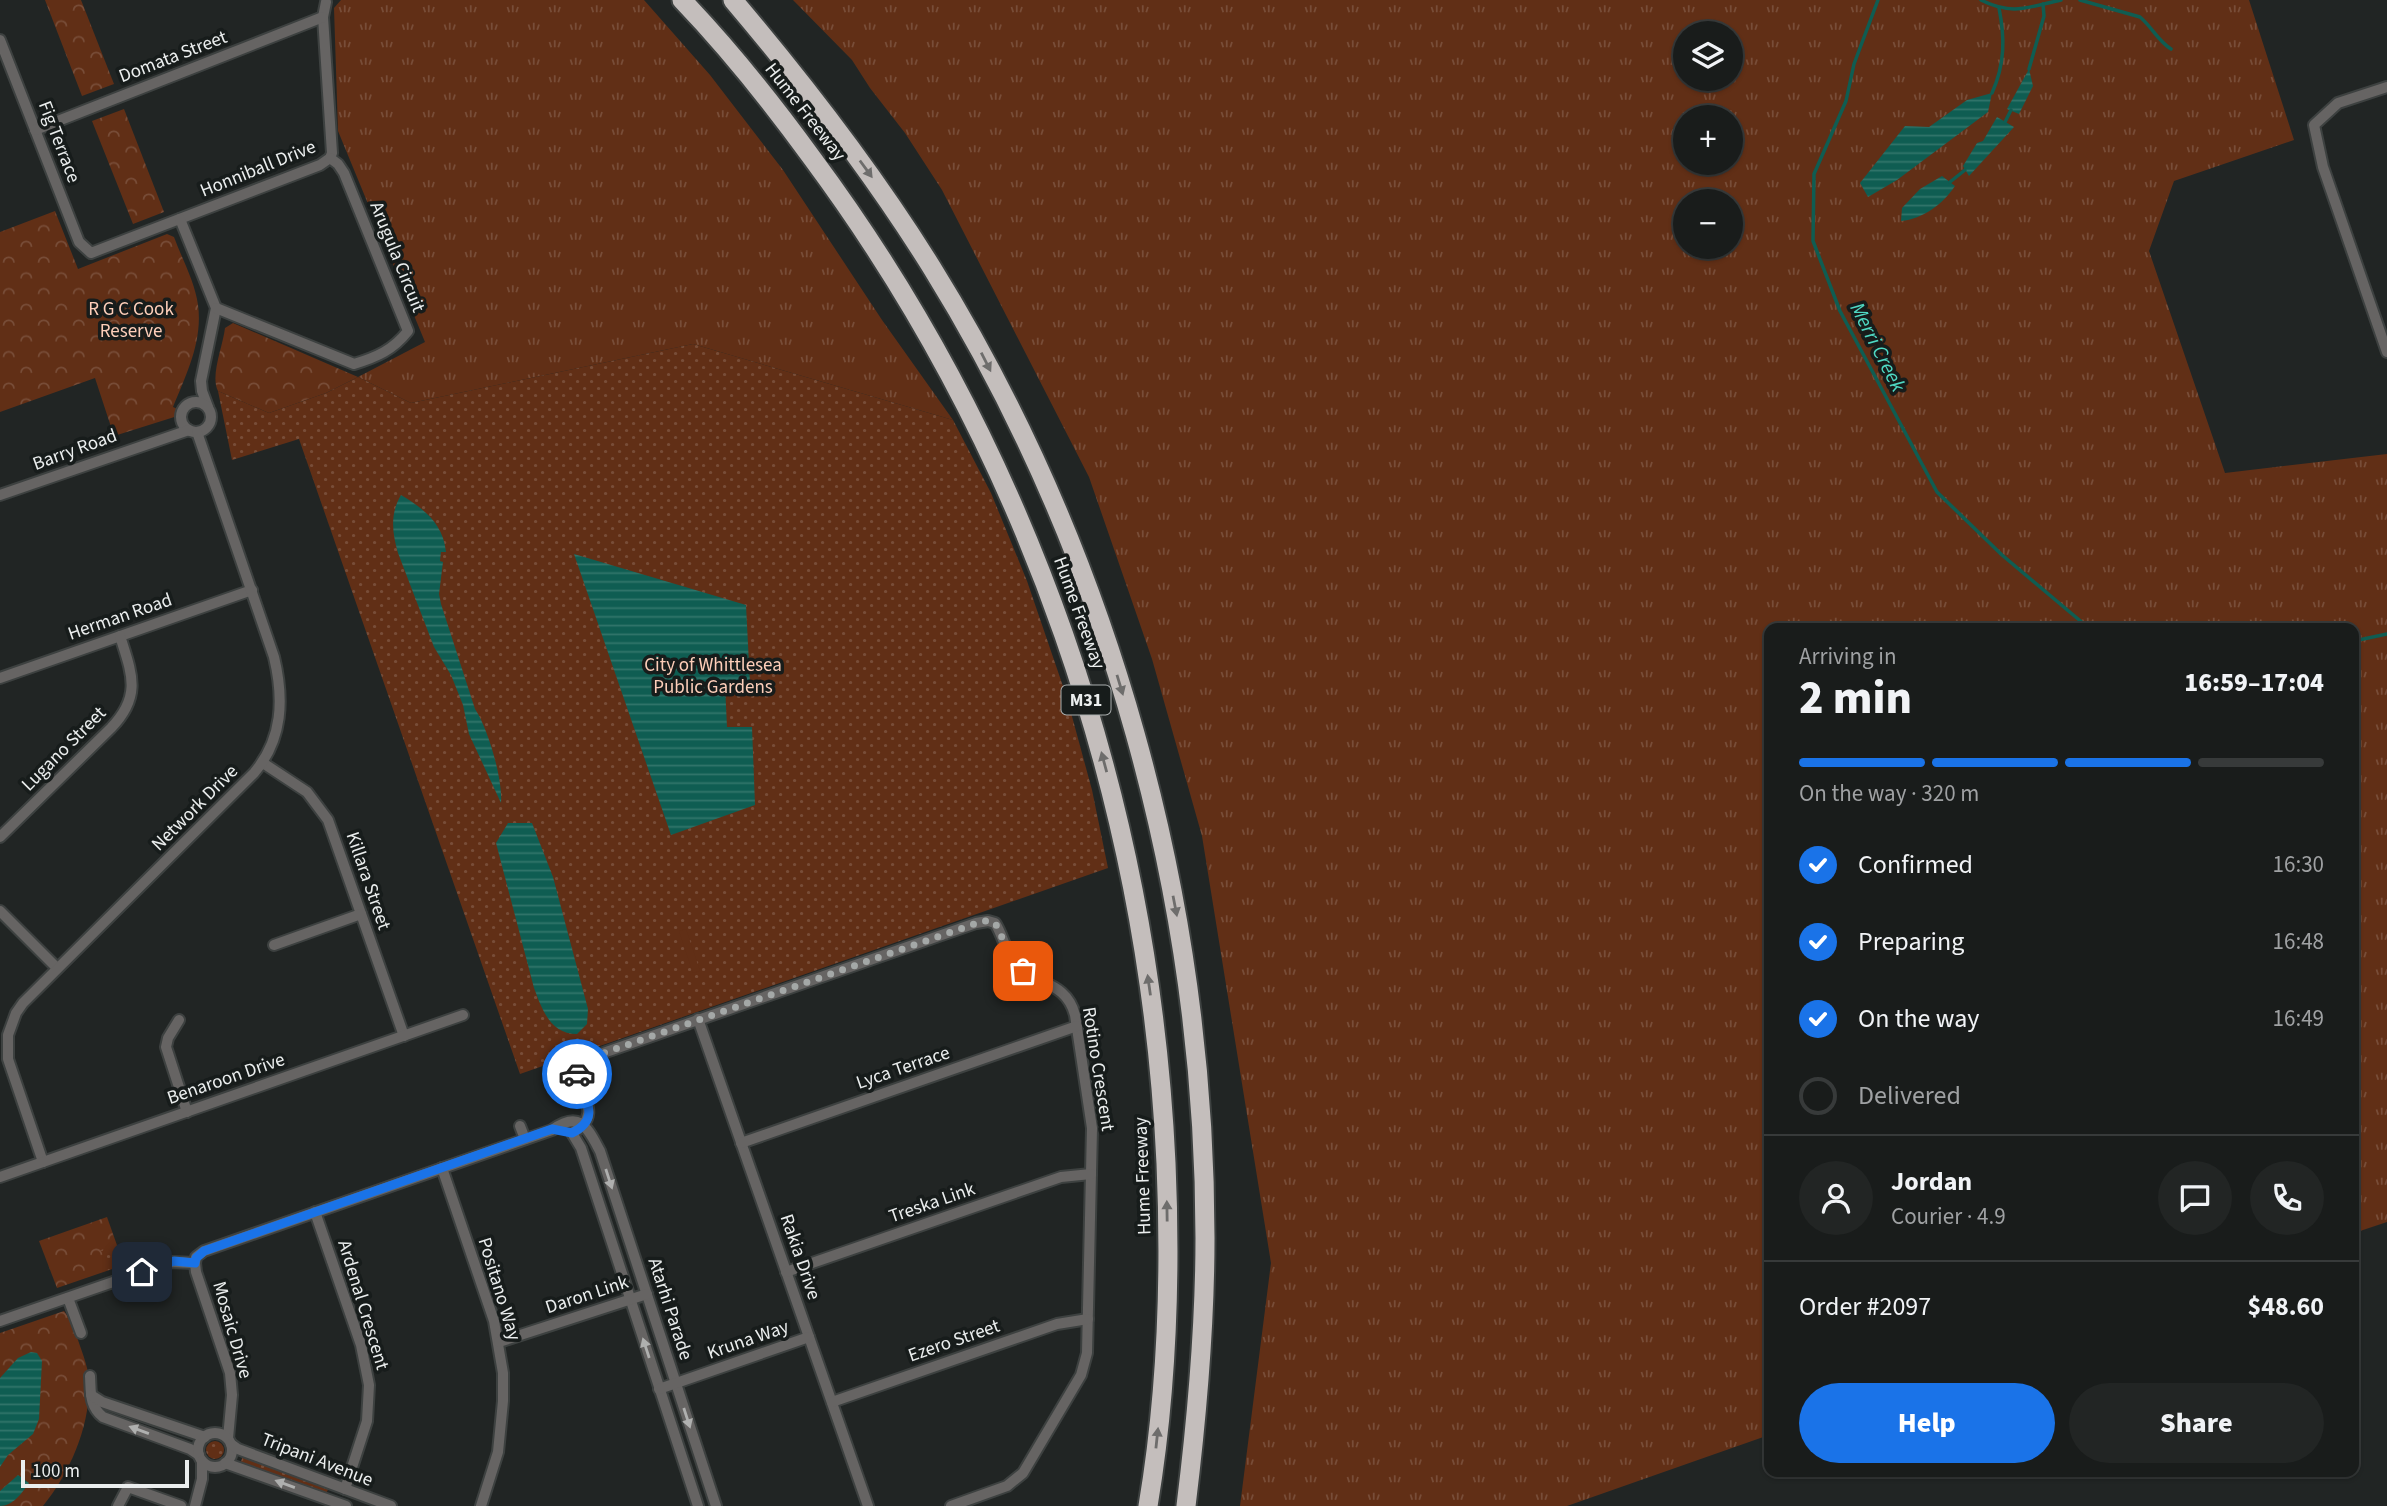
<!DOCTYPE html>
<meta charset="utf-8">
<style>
body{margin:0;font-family:"Source Sans 3",sans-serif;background:#222524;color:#f1f3f6;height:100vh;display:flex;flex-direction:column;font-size:26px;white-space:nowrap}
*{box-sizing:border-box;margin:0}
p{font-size:23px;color:#9fa1a3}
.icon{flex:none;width:38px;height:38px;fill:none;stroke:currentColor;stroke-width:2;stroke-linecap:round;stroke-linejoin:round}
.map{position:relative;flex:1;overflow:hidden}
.drawer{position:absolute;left:1764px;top:623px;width:595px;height:854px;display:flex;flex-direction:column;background:#191c1b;border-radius:14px;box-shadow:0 2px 5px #0004,0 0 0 2px #373a3a}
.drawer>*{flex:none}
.fabs{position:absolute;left:1673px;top:21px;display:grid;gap:14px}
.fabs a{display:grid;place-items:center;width:70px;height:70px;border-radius:50%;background:#191c1b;box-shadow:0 2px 5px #0004,0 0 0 2px #373a3a;font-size:35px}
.scale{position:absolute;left:21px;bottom:18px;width:168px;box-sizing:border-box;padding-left:7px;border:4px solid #ebeeee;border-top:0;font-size:19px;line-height:24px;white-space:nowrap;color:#ebeeee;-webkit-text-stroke:5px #171c1b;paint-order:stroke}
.pin{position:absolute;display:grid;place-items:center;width:60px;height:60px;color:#fff;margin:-30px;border-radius:14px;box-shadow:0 4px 10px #0006}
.courier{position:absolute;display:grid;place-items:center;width:70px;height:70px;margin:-35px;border:5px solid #1a73e8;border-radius:50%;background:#fff;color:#222;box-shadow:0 2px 9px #0007}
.summary em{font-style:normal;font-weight:800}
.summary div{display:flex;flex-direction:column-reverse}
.summary{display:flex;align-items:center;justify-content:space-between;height:119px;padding:0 35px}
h1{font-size:46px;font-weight:800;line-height:52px}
.bar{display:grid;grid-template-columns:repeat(4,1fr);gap:10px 7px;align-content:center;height:84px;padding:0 35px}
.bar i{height:9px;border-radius:5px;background:#373a3a}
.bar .selected{background:#1a73e8}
.bar p{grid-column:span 4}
.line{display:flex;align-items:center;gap:18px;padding:0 35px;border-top:2px solid #373a3a}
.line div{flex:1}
.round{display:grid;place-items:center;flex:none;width:74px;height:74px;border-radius:37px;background:#222524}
ol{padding:0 35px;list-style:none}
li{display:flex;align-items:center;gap:21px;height:77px}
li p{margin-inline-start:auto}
li .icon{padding:7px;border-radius:50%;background:#1a73e8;color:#fff;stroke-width:4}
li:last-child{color:#9fa1a3}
li i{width:38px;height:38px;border:4px solid #373a3a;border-radius:50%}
.primary-button{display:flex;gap:14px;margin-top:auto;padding:14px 35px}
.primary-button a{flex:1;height:80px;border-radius:42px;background:#1a73e8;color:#fff;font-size:28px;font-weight:800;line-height:80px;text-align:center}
.primary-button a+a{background:#222524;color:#f1f3f6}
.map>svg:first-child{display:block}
.grass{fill:url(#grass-tufts);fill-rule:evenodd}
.forest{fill:url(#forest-crowns)}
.garden{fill:url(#garden-dots)}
.pitch{fill:#612f16}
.water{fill:url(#water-rules)}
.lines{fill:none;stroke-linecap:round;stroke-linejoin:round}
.stream{stroke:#0f5d52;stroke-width:3.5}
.street-casing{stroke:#3d4140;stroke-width:14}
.highway-casing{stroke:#3d4140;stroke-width:23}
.street{stroke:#666463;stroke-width:10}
.highway{stroke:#c4bebc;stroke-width:19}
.oneway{fill:#6e6d6c}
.oneway2{fill:#afb0af}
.done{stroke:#a4a8a7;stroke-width:7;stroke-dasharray:0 12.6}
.route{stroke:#1a73e8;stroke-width:9}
.labels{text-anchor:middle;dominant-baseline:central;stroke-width:7;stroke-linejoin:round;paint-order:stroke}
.shield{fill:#171c1b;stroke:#abafaf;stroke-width:2}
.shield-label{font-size:18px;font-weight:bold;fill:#ebeeee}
.street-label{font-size:19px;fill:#ebeeee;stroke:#171c1b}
.park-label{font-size:19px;fill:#fdceb9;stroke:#171c1b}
.water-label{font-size:21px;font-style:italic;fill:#4fd8c3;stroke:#171c1b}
</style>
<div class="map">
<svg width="2387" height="1506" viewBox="0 0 2387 1506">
<defs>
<pattern id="grass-tufts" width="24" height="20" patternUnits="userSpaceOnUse" patternTransform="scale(1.75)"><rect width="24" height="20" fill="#612f16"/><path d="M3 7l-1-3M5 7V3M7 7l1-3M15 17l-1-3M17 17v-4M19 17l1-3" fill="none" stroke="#784d38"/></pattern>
<pattern id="forest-crowns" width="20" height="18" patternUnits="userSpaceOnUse" patternTransform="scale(1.75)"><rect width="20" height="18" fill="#612f16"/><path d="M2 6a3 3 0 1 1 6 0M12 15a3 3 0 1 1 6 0" fill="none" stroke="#784d38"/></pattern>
<pattern id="garden-dots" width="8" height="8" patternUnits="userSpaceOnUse" patternTransform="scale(1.75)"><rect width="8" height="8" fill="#612f16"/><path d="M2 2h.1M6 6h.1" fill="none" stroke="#784d38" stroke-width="1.8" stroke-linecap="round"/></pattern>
<pattern id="water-rules" width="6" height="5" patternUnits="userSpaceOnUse" patternTransform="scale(1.75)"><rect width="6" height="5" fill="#0f5d52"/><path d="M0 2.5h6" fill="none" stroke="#32756b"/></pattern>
</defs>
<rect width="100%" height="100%" fill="#212524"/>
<g class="grass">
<polygon points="341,0 644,0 710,75 783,170 882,320 953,420 693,344 411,403 358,377 425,342 338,131 334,8"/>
<path d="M 793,0 L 2249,0 L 2294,140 L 2174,181 L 2149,251 L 2225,473 L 2387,454 L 2387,1222 L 2354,1233 L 2354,628 L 1769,628 L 1769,1435 L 1567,1506 L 1240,1506 L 1271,1263 L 1202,836 L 1152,659 L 1089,477 L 942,190 L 905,133 L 870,88 L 852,60 ZM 1685,33 L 1731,33 L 1731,79 L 1685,79 ZM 1685,117 L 1731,117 L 1731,163 L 1685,163 ZM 1685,201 L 1731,201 L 1731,247 L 1685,247 Z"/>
</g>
<g class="forest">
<polygon points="45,0 81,0 114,84 82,96"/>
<polygon points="124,109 164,212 133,224 92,121"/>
<path d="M 55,211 L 78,269 L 167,234 L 174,237 C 182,259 195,282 198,305 C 203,341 186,375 173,407 L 187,413 L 114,436 L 95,378 L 0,412 L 0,232 Z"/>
<path d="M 233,323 L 358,377 L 326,393 L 269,413 L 218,391 C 210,376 223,346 225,328 Z"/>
<polygon points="107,1217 124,1265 57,1288 39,1241"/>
<path d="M 64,1311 C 71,1320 74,1329 78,1340 C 83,1355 90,1371 89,1387 C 89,1429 69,1474 43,1506 L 0,1506 L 0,1333 Z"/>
</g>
<g class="garden">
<polygon points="693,344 953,420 991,493 1027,581 1067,698 1092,790 1108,868 520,1074 299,439 232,460 218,391 269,413 326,393 358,377 411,403"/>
<polygon points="112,1246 119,1266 108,1270 101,1250"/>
<circle cx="215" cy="1450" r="9"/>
<polygon points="243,1456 329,1488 325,1495 240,1464"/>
</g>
<polygon class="pitch" points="686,929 700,971 693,973 679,931"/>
<g class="water">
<polygon points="2029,69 2033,86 2019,114 2007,109"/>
<polygon points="1992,93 1988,112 1897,180 1868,197 1860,183 1905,126 1929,127 1967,100"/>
<polygon points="1997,117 2014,127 1969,176 1963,166 1977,143 1983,141"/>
<path d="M 1942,176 L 1955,186 C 1943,204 1923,219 1901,221 L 1902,208 L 1920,189 Z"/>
<path d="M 401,495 C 424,509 443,523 446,552 L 441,552 L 440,561 L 443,562 L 439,594 L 441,604 L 475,709 C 488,728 503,780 501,803 L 469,734 L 463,705 L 451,675 L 434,647 L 398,553 C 392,533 390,513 401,495 Z"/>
<polygon points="574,554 746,605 750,684 725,685 727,727 752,727 755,805 671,835"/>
<path d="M 508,823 L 532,823 L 553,877 L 588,1009 L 587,1024 L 577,1034 C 550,1034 542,1009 534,988 L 496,843 Z"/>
<polygon points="31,1352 37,1353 42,1361 39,1419 33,1434 8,1455 0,1467 0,1378 18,1358"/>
<path d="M 18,1475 L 29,1483 C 22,1493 13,1506 0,1506 L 0,1491 Z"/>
</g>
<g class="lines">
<g class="stream">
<polyline points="1878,0 1854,64 1846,101 1814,174 1813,241 1840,311 1937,492 2002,555 2084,624 2106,628"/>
<path d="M 1981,0 C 2012,16 2029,7 2061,0"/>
<path d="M 2080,0 L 2140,17 C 2152,27 2158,41 2171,49"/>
<polyline points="2029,69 2044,16 2043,4"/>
<path d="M 1992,93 C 2005,64 2005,38 1999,8"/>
<polyline points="2005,122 2011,110"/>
<polyline points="1950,182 1965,170"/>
<polyline points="2354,641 2387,634"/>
</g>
<g class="street-casing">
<g id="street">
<polyline points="0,40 79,242 91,253 320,165 330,158 332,153 323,17 326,2"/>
<polyline points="2387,87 2338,103 2314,125 2323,167 2387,352"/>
<polyline points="35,130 323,17"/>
<polyline points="180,219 216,308 201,381 202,391 208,407"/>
<path d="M 216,308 L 354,364 C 377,357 393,350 408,331 L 344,173 L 338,164 L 330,158"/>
<circle cx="196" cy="417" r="15"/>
<polyline points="0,495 189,430"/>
<polyline points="0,678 252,590"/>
<polyline points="263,763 307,792 328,820 404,1036"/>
<path d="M 0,837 L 111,728 C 142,696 132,674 120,636"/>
<polyline points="0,911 57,968"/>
<polyline points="274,945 361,914"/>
<polyline points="698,1019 868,1506"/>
<polyline points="179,1020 168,1038 166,1047 187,1112"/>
<polyline points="520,1126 525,1139"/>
<path d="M 572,1133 C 615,1110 556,1077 586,1059 L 976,923 L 988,921 L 995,923 C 1003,935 1005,951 1015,963 C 1035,986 1066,980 1075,1015 L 1092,1128 L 1087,1353 L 1081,1375 L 1023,1473 L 1007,1486 L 951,1506"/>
<polyline points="572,1133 581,1148 698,1506"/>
<polyline points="741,1143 1077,1026"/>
<path d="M 43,1162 L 8,1059 L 8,1035 L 16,1013 L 23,1003 L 254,773 C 283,739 284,699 274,657 L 197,432"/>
<polyline points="442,1168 494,1321 503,1373 503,1401 498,1452 481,1506"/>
<polyline points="0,1177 463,1015"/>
<polyline points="315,1212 361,1345 369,1385 367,1421 345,1489"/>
<polyline points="195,1263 196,1272 230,1373 232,1395 228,1438"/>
<polyline points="786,1272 1061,1177 1091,1174"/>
<polyline points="68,1298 81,1333"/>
<path d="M 0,1321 L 171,1262 L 195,1263 L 196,1257 L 204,1251 L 552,1130 C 580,1110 587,1127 600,1151 L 716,1506"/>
<polyline points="499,1342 647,1294"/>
<path d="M 90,1376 C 91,1392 89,1406 103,1417 L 190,1449 L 199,1455"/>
<polyline points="659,1389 809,1337"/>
<polyline points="91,1395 102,1402 205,1437"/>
<polyline points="832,1402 1057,1324 1088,1319"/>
<circle cx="215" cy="1450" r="17"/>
<polyline points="231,1444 238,1449 391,1506"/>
<polyline points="225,1463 346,1506"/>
<polyline points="118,1506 128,1487 181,1506"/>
<polyline points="195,1506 202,1479 202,1461"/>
</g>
</g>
<g class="highway-casing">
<g id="highway">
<path d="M 682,0 C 729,49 772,103 812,158 C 1028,449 1149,802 1166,1163 C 1171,1277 1167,1393 1148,1506"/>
<path d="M 733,0 C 805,85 873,173 932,268 C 1110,555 1205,901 1205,1238 C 1205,1328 1197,1417 1186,1506"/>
</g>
</g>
<use href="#street" class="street"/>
<use href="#highway" class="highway"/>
</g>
<defs><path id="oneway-solid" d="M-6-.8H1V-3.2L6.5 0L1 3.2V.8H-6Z" transform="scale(1.75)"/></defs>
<g class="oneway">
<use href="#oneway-solid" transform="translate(866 169) rotate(54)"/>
<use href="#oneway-solid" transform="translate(986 362) rotate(63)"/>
<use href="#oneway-solid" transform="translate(1120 685) rotate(73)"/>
<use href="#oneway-solid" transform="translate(1104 762) rotate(-105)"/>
<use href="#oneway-solid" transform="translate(1175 906) rotate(79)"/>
<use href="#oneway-solid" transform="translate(1149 985) rotate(-98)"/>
<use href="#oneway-solid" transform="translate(1167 1211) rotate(-91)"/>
<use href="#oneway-solid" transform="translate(1157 1438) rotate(-84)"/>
</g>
<g class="oneway2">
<use href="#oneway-solid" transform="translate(609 1179) rotate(72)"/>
<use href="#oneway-solid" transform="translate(646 1348) rotate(-108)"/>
<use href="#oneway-solid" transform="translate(687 1418) rotate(72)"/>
<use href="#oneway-solid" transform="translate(139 1430) rotate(-160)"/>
<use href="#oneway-solid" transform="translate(285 1484) rotate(-160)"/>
</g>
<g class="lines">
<path class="done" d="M 577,1074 C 577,1062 585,1060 595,1056 L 983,921 L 992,921 L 997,926 L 1011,958 L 1023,971"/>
<path class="route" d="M 142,1272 L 174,1261 L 195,1263 L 196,1258 L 204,1251 L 552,1129 L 572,1133 C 603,1117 583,1099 577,1074"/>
</g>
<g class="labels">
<rect class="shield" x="1061.5" y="685.5" width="49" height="29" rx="5"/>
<g class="shield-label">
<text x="1086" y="700">M31</text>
</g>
<g class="street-label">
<text transform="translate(173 57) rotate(-21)">Domata Street</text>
<text transform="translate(805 112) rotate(52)">Hume Freeway</text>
<text transform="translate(59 142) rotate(69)">Fig Terrace</text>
<text transform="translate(258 169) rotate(-22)">Honniball Drive</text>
<text transform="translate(397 257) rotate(68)">Arugula Circuit</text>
<text transform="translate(75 450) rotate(-20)">Barry Road</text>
<text transform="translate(1079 613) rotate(70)">Hume Freeway</text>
<text transform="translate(120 617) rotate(-19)">Herman Road</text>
<text transform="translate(64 749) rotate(-45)">Lugano Street</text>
<text transform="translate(195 808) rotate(-45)">Network Drive</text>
<text transform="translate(368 881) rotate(71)">Killara Street</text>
<text transform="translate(903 1068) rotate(-19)">Lyca Terrace</text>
<text transform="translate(1098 1069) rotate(81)">Rotino Crescent</text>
<text transform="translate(226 1079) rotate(-19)">Benaroon Drive</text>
<text transform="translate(1143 1176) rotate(-92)">Hume Freeway</text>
<text transform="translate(932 1203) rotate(-19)">Treska Link</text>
<text transform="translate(800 1257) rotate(71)">Rakia Drive</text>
<text transform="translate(499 1289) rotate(73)">Positano Way</text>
<text transform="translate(587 1295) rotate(-18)">Daron Link</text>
<text transform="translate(363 1305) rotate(73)">Ardenal Crescent</text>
<text transform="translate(670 1309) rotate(72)">Atarhi Parade</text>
<text transform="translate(232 1330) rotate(74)">Mosaic Drive</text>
<text transform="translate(748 1340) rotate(-19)">Kruna Way</text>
<text transform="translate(954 1341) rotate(-19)">Ezero Street</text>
<text transform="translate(317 1460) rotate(21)">Tripani Avenue</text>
</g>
<g class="park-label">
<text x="131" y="309">R G C Cook<tspan x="131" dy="22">Reserve</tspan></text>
<text x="713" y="665">City of Whittlesea<tspan x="713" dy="22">Public Gardens</tspan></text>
</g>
<g class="water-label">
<text transform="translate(1878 347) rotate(63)">Merri Creek</text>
</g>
</g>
</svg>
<div class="fabs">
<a><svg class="icon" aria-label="layers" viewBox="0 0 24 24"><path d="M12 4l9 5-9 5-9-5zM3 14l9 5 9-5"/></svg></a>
<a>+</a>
<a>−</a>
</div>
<div class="scale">100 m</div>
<div class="pin" style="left:1023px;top:971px;background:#ea580c"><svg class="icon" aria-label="bag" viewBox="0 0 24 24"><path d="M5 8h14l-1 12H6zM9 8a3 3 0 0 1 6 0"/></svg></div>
<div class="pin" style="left:142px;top:1272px;background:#1f2937"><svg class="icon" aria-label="home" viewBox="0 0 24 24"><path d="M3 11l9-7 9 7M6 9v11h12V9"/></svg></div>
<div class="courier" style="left:577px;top:1074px"><svg class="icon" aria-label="car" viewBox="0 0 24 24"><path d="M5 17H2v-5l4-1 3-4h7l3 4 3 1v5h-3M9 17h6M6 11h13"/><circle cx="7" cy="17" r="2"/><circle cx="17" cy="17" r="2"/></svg></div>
<section class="drawer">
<div class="summary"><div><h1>2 min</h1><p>Arriving in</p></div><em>16:59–17:04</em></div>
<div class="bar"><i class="selected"></i><i class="selected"></i><i class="selected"></i><i></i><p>On the way · 320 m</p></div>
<ol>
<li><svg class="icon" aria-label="check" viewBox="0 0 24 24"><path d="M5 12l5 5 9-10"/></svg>Confirmed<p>16:30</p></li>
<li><svg class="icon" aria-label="check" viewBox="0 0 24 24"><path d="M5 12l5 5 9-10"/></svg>Preparing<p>16:48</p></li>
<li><svg class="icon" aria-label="check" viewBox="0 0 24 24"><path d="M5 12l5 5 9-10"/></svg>On the way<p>16:49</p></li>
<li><i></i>Delivered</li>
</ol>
<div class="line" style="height:126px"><a class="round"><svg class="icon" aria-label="person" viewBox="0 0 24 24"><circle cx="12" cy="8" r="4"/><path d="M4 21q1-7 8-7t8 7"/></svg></a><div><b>Jordan</b><p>Courier · 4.9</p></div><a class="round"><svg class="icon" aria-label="chat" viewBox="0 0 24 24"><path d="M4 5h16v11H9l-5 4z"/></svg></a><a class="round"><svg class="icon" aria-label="phone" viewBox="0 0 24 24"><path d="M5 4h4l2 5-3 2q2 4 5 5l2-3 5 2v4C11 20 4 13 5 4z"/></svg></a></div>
<div class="line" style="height:91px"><div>Order #2097</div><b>$48.60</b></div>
<div class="primary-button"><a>Help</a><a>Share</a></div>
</section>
</div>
